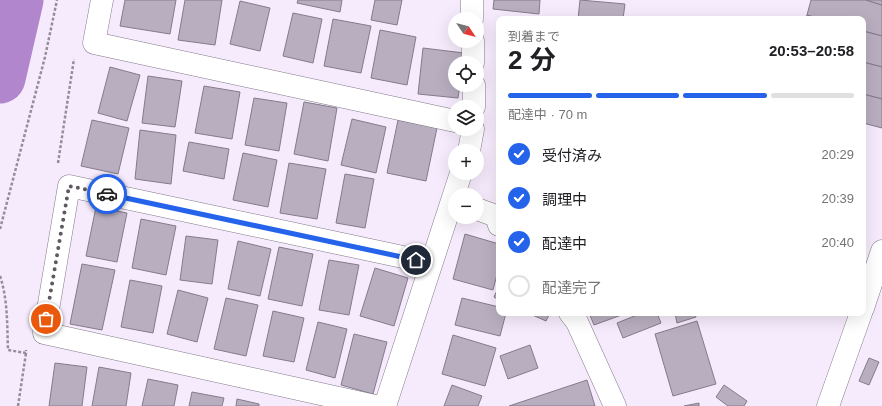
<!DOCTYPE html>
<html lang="ja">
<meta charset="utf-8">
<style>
body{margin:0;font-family:Arial,"Noto Sans JP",sans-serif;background:#f2f2f2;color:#202124;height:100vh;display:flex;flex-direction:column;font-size:15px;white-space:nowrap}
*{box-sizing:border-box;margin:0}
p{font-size:13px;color:#757577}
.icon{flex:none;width:22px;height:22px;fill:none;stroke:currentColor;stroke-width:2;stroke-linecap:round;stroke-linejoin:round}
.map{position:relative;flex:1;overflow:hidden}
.side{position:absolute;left:496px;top:16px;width:370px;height:300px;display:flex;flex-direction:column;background:#fff;border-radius:8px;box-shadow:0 4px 16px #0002}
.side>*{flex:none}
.needle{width:26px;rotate:125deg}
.controls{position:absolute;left:448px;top:12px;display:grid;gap:8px}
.controls a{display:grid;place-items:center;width:36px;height:36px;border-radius:50%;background:#fff;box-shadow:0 4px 16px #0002;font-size:20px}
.pin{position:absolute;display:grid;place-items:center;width:34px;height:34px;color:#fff;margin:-17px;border:2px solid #fff;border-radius:50%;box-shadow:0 1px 4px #0007}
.courier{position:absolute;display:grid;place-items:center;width:40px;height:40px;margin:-20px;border:3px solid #2563eb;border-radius:50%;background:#fff;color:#222;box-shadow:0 1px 5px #0007}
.head em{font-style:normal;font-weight:700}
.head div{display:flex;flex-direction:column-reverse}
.head{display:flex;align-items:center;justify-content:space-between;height:68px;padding:0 12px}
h1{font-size:26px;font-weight:700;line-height:30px}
.bar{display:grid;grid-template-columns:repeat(4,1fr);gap:6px 4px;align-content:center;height:48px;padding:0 12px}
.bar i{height:5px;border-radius:3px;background:#e0e0e0}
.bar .active{background:#2563eb}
.bar p{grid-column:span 4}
ol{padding:0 12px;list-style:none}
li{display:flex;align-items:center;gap:12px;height:44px}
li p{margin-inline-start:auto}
li .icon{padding:4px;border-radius:50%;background:#2563eb;color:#fff;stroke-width:4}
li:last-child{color:#757577}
li i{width:22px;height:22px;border:2px solid #e0e0e0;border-radius:50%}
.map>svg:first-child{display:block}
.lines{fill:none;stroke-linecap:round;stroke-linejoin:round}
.river{stroke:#b286cc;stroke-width:51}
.building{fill:#b8aebf;stroke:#847b8a}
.minor-casing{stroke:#837a89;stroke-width:23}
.tertiary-casing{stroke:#837a89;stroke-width:23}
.path{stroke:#958d99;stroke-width:2.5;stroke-dasharray:3 2;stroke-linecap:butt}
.minor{stroke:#fff;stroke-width:22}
.tertiary{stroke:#fff;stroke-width:22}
.done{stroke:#5f5962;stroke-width:4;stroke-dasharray:0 7.2}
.route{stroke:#2563eb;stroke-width:5}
</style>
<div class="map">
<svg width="882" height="406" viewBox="0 0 882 406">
<rect width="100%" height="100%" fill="#f6ebfc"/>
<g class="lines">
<polyline class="river" points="0,78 18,0"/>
</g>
<g class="building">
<polygon points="125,0 176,0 170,34 120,26"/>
<polygon points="185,0 222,0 215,45 178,40"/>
<polygon points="298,0 342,0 340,12 297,3"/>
<polygon points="375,0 402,0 397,25 371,20"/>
<polygon points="494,0 540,0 539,14 493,9"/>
<polygon points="580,0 625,4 623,19 578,19"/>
<polygon points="811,0 866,0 882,5 882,36 863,31 863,19 820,19 807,15"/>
<polygon points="866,0 882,0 882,5"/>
<polygon points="240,1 270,8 260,51 230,44"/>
<polygon points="293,13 322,19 313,63 283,56"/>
<polygon points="807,15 820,19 805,19"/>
<polygon points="333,19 371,26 361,73 324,66"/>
<polygon points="380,30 416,37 407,85 371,78"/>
<polygon points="863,31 882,36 882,67 863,62"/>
<polygon points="423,48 464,53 462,63 455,63 455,85 460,85 458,98 418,94"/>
<polygon points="863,62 882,67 882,99 863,94"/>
<polygon points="110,67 140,75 127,121 98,113"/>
<polygon points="148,76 182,81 175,127 142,123"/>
<polygon points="204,86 240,92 232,139 195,133"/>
<polygon points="863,94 882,99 882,128 863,123"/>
<polygon points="254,98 287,103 279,151 245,145"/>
<polygon points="304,102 337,108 328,161 294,154"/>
<polygon points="352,119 386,127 376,173 341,165"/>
<polygon points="92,120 129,128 118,174 81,166"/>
<polygon points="398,120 437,128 426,181 387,173"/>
<polygon points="140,130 176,135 171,184 135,179"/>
<polygon points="189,142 229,149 224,179 183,171"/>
<polygon points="243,153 277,160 268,207 233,200"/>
<polygon points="289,163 326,169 317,219 280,213"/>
<polygon points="345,174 374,179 365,228 336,223"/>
<polygon points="96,207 127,213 117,262 86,256"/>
<polygon points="141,219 176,226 166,275 132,268"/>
<polygon points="465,234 499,244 499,267 493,290 453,279"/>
<polygon points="186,236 218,240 212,284 180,280"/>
<polygon points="238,241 271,249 260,296 228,289"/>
<polygon points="279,247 313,254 302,306 268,299"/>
<polygon points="329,260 359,265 349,315 319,310"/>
<polygon points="82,264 115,270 102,330 70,324"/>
<polygon points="375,268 408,278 394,326 360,316"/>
<polygon points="130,280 162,286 153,333 121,327"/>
<polygon points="499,286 499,300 494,297"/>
<polygon points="178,290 208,298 197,342 167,334"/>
<polygon points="226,298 258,305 246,356 214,349"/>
<polygon points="462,298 499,307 499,313 506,313 500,336 455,325"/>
<polygon points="273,311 304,318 294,362 263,356"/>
<polygon points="528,313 550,313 546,321"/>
<polygon points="589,313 627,313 594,325"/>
<polygon points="642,313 657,313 661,323 623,338 617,323"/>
<polygon points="675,313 695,313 696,317 677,323"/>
<polygon points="697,321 716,384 673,396 655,334"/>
<polygon points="318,322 347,329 335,378 306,370"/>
<polygon points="354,334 387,342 373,394 341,385"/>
<polygon points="453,335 496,348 485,386 442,374"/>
<polygon points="530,345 538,368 508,379 500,356"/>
<polygon points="869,358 879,362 869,385 859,381"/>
<polygon points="55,363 87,367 82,406 49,406"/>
<polygon points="99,367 131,373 126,406 92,406"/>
<polygon points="148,379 178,385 174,406 142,406"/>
<polygon points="587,380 595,406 509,406"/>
<polygon points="452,385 482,396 478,406 444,406"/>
<polygon points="724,385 747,401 744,406 728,406 716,397"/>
<polygon points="192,392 224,398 222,406 189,406"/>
<polygon points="237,399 259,404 259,406 236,406"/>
<polygon points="699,403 699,406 684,406"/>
</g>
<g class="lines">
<g class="minor-casing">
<g id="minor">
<polyline points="102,0 94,43 455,121"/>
<polyline points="472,19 472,0"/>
<polyline points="473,41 473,63"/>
<polyline points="474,85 474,107"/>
<polyline points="469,151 473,129"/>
<polyline points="477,209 496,216 499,225"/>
<polyline points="570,313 577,322 615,406"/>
<polyline points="375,406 44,333 69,186 431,263"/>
<polyline points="385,406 461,173"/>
</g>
</g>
<g class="tertiary-casing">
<g id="tertiary">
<polyline points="863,308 882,251"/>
<polyline points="828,406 861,313"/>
</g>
</g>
<g class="path">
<polyline points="58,163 74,59"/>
<polyline points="0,229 45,57 57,0"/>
<path d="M 0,276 C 8,300 7,325 8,350 L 26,353 L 26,350"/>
<polyline points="18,406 26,353"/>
</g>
<use href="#minor" class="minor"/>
<use href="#tertiary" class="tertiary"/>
</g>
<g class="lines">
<polyline class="done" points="46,319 69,186 107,194"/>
<polyline class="route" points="107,194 416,260"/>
</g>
</svg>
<div class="controls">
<a><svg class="needle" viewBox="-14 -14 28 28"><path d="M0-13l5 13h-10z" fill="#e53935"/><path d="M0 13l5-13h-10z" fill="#757577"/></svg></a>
<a><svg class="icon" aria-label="locate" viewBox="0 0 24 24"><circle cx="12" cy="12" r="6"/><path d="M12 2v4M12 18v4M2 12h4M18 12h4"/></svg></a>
<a><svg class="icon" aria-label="layers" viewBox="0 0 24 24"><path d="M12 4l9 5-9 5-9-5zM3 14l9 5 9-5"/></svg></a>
<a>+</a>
<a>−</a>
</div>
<div class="pin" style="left:46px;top:319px;background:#ea580c"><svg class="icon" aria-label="bag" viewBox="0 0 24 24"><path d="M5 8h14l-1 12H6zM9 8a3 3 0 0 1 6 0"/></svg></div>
<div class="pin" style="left:416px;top:260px;background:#1f2937"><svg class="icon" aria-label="home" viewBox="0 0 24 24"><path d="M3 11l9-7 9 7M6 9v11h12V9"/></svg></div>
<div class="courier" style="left:107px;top:194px"><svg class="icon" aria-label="car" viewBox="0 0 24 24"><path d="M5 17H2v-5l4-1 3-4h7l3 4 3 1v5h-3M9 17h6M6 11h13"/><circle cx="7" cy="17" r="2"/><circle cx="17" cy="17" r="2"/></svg></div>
<section class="side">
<div class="head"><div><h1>2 分</h1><p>到着まで</p></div><em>20:53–20:58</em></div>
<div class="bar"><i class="active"></i><i class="active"></i><i class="active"></i><i></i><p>配達中 · 70 m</p></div>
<ol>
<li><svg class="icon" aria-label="check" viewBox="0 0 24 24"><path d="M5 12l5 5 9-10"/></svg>受付済み<p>20:29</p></li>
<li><svg class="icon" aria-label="check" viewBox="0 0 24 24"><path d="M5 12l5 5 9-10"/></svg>調理中<p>20:39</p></li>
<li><svg class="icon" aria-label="check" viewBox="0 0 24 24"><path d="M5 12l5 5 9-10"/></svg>配達中<p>20:40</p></li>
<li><i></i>配達完了</li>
</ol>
</section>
</div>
